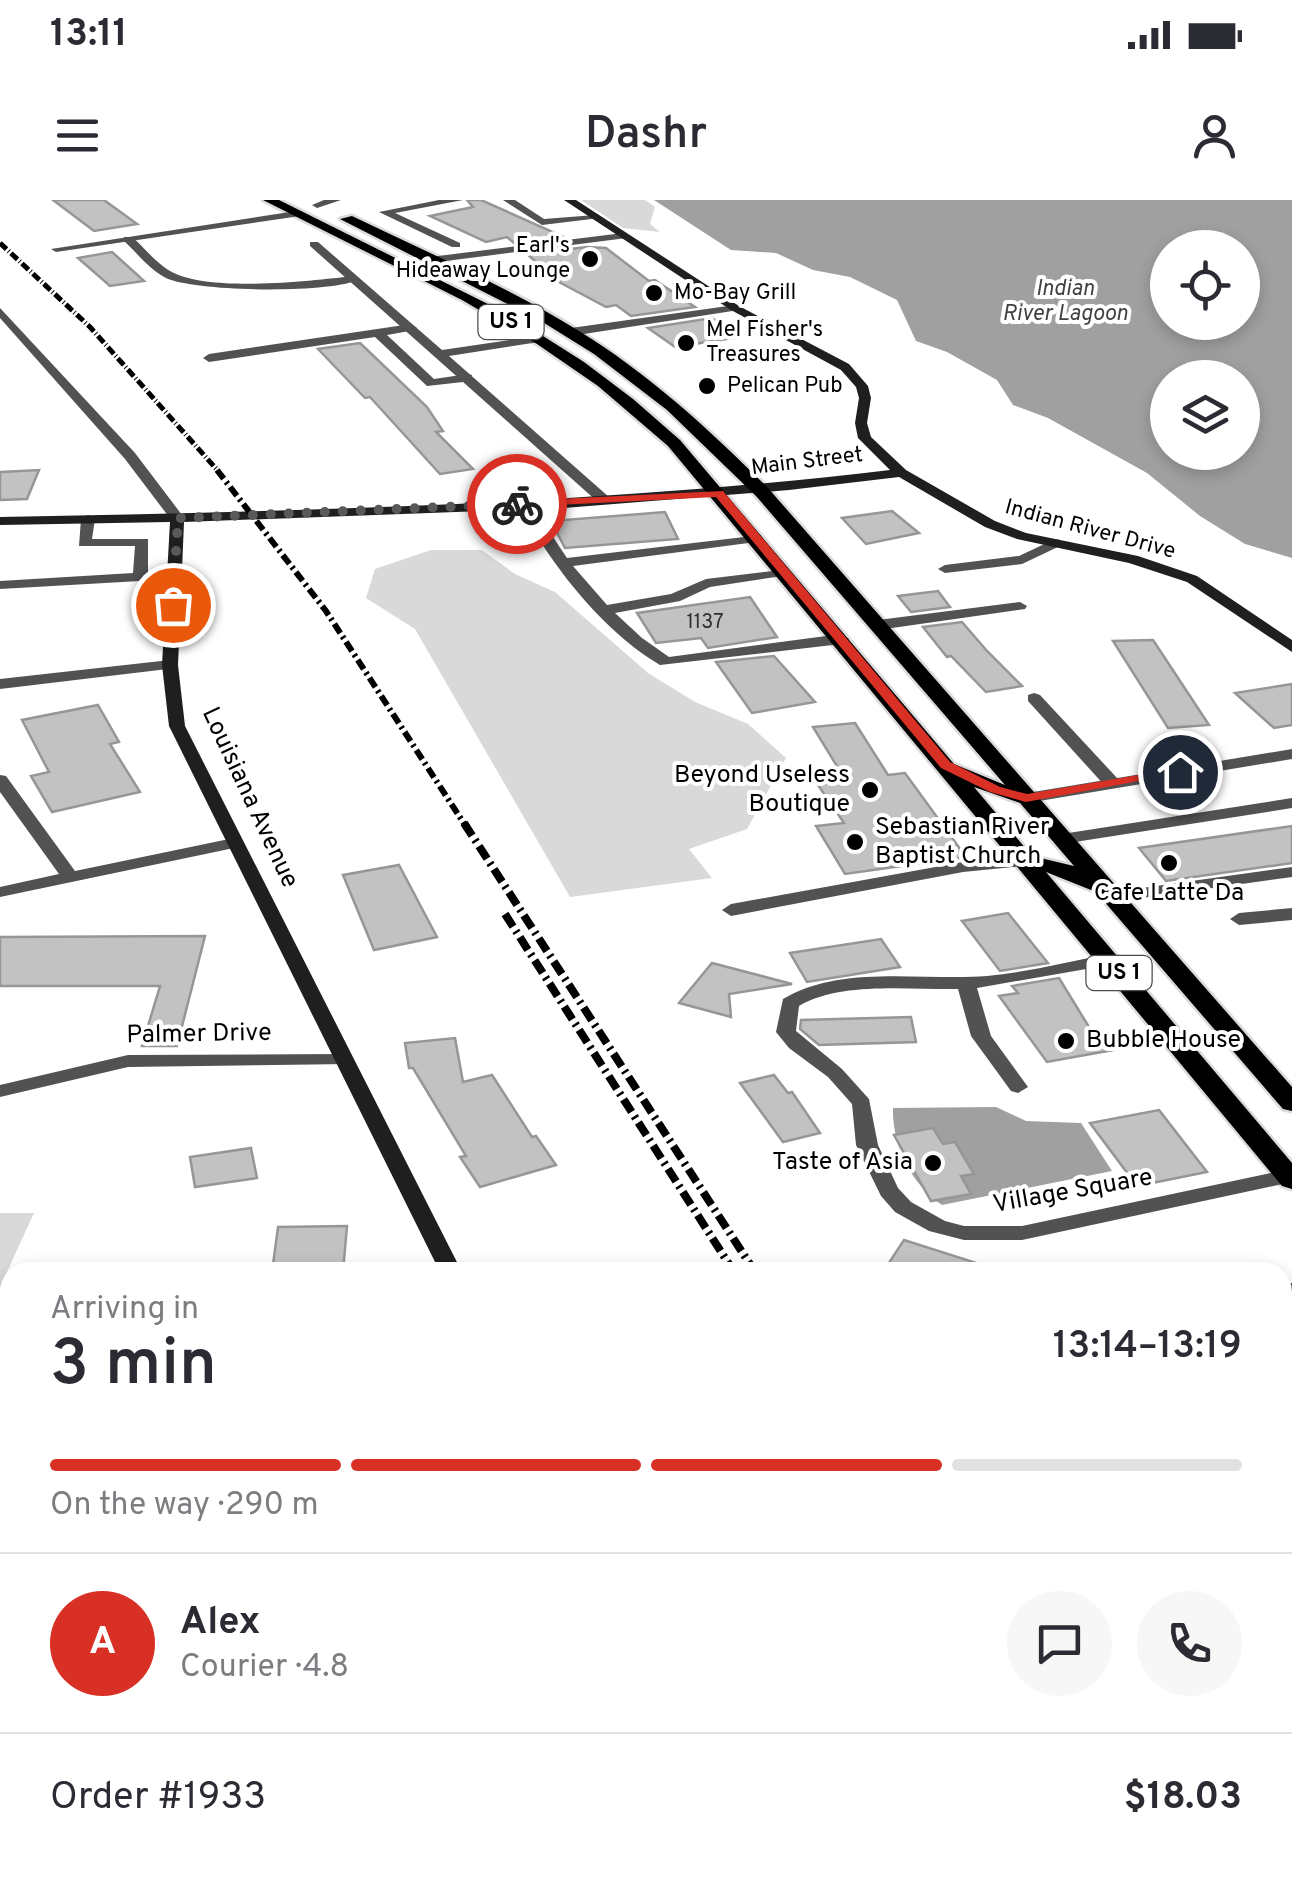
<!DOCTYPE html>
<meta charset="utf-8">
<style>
body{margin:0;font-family:Overpass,sans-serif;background:#f7f7f7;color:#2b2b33;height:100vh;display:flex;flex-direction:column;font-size:38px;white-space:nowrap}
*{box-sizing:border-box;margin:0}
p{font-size:32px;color:#7c7c81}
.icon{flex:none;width:55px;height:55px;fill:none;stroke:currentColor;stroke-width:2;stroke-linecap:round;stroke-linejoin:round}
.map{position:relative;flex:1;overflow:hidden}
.details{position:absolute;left:0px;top:1062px;width:1292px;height:622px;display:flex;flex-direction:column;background:#fff;border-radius:30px 30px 0 0;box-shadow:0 5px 15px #0003}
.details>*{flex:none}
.tools{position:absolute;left:1150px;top:30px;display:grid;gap:20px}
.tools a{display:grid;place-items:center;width:110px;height:110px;border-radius:50%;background:#fff;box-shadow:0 5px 15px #0003;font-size:50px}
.pin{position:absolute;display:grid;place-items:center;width:85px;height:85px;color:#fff;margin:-42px;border:5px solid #fff;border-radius:50%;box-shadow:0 2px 10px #0007}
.courier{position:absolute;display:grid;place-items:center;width:100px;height:100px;margin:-50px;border:8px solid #d93025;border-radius:50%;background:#fff;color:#222;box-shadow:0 2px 12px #0007}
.headline em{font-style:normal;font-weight:600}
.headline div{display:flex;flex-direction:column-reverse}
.headline{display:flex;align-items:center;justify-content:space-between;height:170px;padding:0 50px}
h1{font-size:65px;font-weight:600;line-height:75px}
.bar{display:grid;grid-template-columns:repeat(4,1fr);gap:15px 10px;align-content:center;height:120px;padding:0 50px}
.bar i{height:12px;border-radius:8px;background:#e1e1e2}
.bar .on{background:#d93025}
.bar p{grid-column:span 4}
.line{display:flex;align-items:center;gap:25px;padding:0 50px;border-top:2px solid #e1e1e2}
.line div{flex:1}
.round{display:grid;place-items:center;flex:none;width:105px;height:105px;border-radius:52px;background:#f7f7f7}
.status{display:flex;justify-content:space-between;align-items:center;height:70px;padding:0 50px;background:#fff;direction:ltr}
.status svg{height:28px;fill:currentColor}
header{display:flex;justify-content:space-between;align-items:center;height:130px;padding:0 50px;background:#fff;font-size:45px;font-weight:600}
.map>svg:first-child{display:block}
.green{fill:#d9d9d9}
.water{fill:#a0a0a0;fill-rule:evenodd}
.building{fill:#c2c2c2;stroke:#969696;stroke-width:2.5}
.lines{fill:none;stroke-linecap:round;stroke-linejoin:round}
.primary-casing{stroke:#dbdbdb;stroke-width:5}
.lane{fill:#525252;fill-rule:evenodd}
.street{fill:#525252;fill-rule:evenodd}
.secondary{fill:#1f1f1f;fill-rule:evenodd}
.primary{fill:#000;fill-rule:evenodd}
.rail-far3{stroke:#000;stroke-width:5;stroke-dasharray:9 2.5 1 2.5;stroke-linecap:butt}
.rail-far2{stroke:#000;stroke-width:6;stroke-dasharray:11 4 2.5 4;stroke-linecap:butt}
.rail-far1{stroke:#000;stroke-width:8;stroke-dasharray:15 5 2.5 5;stroke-linecap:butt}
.rail{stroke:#000;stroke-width:10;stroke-dasharray:20 6 4 6;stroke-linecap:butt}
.route{fill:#d93025}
.done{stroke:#595959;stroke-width:10;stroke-dasharray:0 18}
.poi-dot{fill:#000;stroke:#fff;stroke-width:4}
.labels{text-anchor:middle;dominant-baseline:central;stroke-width:8;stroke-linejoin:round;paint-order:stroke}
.number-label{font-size:20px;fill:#303030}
.far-poi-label{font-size:22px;fill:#000;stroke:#fff;text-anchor:start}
.far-water-label{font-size:22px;font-style:italic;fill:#414141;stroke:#fff}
.shield{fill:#fff;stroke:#4c4c4c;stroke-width:2.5}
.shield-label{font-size:22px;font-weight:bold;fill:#000}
.far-street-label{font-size:22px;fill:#000;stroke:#fff}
.poi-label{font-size:25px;fill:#000;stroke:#fff;text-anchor:end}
.street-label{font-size:25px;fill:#000;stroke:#fff}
</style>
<div class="status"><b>13:11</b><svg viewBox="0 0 49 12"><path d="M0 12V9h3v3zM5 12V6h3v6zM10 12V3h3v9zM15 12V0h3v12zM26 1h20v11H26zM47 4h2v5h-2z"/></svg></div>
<header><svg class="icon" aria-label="menu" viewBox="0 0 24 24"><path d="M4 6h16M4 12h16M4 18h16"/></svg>Dashr<svg class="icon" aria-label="person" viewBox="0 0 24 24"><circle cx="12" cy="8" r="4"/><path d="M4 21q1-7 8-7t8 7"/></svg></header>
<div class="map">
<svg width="1292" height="1684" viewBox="0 0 1292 1684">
<rect width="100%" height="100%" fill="#fff"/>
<g class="green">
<polygon points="581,0 645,0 655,7 650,24 660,32 623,28"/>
<polygon points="431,350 482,350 515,374 555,392 648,473 695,502 748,524 786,558 747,629 689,649 712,678 570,697 415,429 366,398 375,369"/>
<polygon points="0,1013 34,1013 0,1087"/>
<polygon points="0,1150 10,1155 10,1675 232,1675 231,1684 0,1684"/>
</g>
<g class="water">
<path d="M 654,0 L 1292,0 L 1292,358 L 1245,344 L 1200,316 L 1147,273 L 1048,218 L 1013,205 L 997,180 L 947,152 L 916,141 L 897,100 L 850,77 L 813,70 L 776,53 L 731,50 ZM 1168,48 L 1242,48 L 1242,122 L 1168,122 ZM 1168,178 L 1242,178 L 1242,252 L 1168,252 Z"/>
<path d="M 996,907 L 1026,921 L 1081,923 L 1112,971 L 942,1005 C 911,984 892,945 893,908 Z"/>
</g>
<g class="building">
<polygon points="53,0 104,0 137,24 94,31"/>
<polygon points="467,0 481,0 564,37 514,43 507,37 486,42 430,16 473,7"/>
<polygon points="587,47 606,48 649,81 655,80 695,107 631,116 616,105 606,107 559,82 527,54"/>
<polygon points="112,52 144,81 110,86 78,58"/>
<polygon points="712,118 740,137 675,147 648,128"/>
<polygon points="360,143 427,207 443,231 436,232 473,269 440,274 370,197 365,198 318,149"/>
<polygon points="39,270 27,299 0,300 0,272"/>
<polygon points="892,311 919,333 866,344 842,318"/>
<polygon points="665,312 678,339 565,348 551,321"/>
<polygon points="938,391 950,407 911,412 898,396"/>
<polygon points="750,397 777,437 708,448 701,438 656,443 637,413"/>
<polygon points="962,422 987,451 1022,486 986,492 951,456 947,457 923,427"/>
<polygon points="1153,440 1209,525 1168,528 1113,441"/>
<polygon points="774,456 815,502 752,513 716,462"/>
<polygon points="1292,484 1292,525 1274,528 1235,493"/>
<polygon points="98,505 119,542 110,544 140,592 52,612 31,576 49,572 22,520"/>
<polygon points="855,523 888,575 905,573 966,657 845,674 816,626 844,623 818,585 846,581 813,527"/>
<polygon points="1292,626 1292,663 1166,681 1139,648"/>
<polygon points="399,665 437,737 374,750 343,675"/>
<polygon points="1008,713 1048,763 1000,771 962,721"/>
<polygon points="205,736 177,846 142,846 160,786 0,786 0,737"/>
<polygon points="881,739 900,767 807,782 790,753"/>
<polygon points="712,763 792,784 729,794 731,817 679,803"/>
<polygon points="1059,778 1089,827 1124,848 1047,862 999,796 1018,793 1012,786"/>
<polygon points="911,817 916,842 819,845 800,829 801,820"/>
<polygon points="455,838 463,882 492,875 532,937 536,936 556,965 480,987 460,957 466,956 413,868 409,868 405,843"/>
<polygon points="774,875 788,893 792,892 820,933 783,942 740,883"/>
<polygon points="1159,910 1207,972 1137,986 1090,923"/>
<polygon points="933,928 943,944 955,942 974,974 961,976 971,994 931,1001 894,935"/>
<polygon points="251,948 257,978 195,987 190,957"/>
<polygon points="347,1026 343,1072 272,1072 278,1027"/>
<polygon points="904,1040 986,1066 985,1072 883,1072"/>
</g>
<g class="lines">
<g class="primary-casing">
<path id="primary" d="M 263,0 L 279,0 L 510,115 L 584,162 L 633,199 L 680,240 L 954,564 L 1005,585 L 756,296 L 667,210 L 594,154 L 541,121 L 340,19 L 352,16 C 428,53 507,86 579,131 C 649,174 710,230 768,288 L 1292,887 L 1292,911 L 1283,909 L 1096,692 L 1046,672 L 1292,963 L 1292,989 L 1282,986 L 668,246 L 598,186 L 537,144 L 462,100 ZM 974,587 L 1020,603 L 1074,666 L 1032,656 Z"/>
</g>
<g class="lane">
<polygon points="324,0 341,0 317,8 312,5"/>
<polygon points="439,0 463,0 395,13 460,43 460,47 452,47 379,12"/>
<polygon points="503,0 515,0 544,19 595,15 600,18 542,25"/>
<polygon points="623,33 628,36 627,38 430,63 425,60 430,57"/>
<path d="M 124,37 L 132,37 C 145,48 157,65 174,73 C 213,92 310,81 354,76 L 360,79 C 332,94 196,92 166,78 C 150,70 137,53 124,41 Z"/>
<polygon points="411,124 417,128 415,130 387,135 434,179 468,174 472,175 472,181 427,186 375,137 209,162 203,158 209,154"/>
<path d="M 519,301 L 529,301 L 567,358 L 761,335 L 761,341 L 756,342 L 573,366 L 607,405 L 671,394 L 706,379 L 789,369 L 789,375 L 710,387 L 680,401 L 615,413 L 642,438 L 669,457 L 841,434 L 849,439 L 841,444 L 660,465 C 613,437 572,390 542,344 C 533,331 526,317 517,304 Z"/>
<polygon points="88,315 95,319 92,339 148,339 148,372 175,371 182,375 175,379 0,389 0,381 133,373 135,346 79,346 81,319"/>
<polygon points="1055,339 1060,340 1060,346 1022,364 945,373 938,369 945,365 1019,356"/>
<polygon points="1020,402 1027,406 1025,409 878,430 870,425 878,420"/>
<polygon points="1034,493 1040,495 1118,579 1118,587 1106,587 1028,501 1028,495"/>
<polygon points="1292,598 1292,608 1062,644 1053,639 1062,634"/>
<polygon points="1026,656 1032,657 1035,661 1032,665 963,672 731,716 722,710 731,704 963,662"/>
<polygon points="1292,667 1292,677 1113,702 1104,697 1113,692"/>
<polygon points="1292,708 1292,720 1239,725 1230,719 1239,713"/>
<path d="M 1108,754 L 1118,760 L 1115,764 L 977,788 L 991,836 L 1028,887 L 1018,893 L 1011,891 L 971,836 L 958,789 C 912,790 840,781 799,806 L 796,831 L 842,869 L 869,899 L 878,945 L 898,988 L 911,1002 L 945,1021 L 964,1026 L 1022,1026 L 1289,969 L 1292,970 L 1292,982 L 1022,1040 L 964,1040 L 929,1031 L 895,1012 L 881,996 L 856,945 L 852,904 L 828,877 L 789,848 L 776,832 L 783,799 C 841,764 922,781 987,776 C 1028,772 1068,762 1108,754 Z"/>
<polygon points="1292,1083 1292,1099 1282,1101 1282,1085"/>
<polygon points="1282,1145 1292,1149 1292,1173 1282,1169"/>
</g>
<g class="street">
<polygon points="296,11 301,14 300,16 56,52 51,49"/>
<polygon points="310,42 318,42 442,150 543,135 543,141 539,142 449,156 609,297 609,303 599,303 310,46"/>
<polygon points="735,105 739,106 739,110 571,136 565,132 571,128"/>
<polygon points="0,108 135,253 182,315 182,321 172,321 125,259 0,118"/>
<polygon points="170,460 178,465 176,468 0,489 0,479"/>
<polygon points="1292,549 1292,559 1027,603 1018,598 1027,593"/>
<polygon points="0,575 6,576 75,671 234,638 243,643 234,648 0,697 0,687 59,674 0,592"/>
<polygon points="343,854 350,856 353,860 350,864 128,867 0,897 0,885 128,855"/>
</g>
<g class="secondary">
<path d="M 564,0 L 576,0 L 739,106 L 849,164 L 868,186 L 871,198 L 867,223 L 871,237 L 906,270 L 995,321 L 1026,333 L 1138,356 L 1197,376 L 1292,440 L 1292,452 L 1187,382 L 1129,363 L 1017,339 L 985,327 L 899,277 L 789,290 L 564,308 L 184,322 L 178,465 L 185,526 L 462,1072 L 440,1072 L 169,526 L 162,465 L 170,322 L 0,325 L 0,317 C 298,311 595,305 890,270 L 858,238 L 855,223 L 859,198 L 856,187 L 841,170 L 731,110 Z"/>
<rect x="591" y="1675" width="30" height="9"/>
</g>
<use href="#primary" class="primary"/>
<polyline class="rail-far3" points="0,43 90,127 219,272"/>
<polyline class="rail-far2" points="217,270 326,411 465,625"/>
<g class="rail-far1">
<polyline points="464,623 755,1072"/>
<polyline points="505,714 734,1072"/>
</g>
<g class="rail">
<polyline points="1086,1675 1092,1684"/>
<polyline points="1119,1675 1124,1684"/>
<polyline points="1146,1675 1151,1684"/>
</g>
</g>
<polygon class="route" points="723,291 950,562 1000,587 1027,594 1180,568 1187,572 1026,602 990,592 941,568 716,297 517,307 511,304 517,301"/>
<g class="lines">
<polyline class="done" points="173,405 178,318 517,304"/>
</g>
<g class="poi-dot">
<circle cx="590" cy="59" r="10"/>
<circle cx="654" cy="93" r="10"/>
<circle cx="686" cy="143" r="10"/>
<circle cx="707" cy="186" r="10"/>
<circle cx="870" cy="590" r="10"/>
<circle cx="855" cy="642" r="10"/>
<circle cx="1169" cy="663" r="10"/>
<circle cx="1066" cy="841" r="10"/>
<circle cx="933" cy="963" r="10"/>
</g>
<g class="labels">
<g class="number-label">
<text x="705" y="423">1137</text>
</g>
<g class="far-poi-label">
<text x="570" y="46" text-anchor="end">Earl's<tspan x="570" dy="25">Hideaway Lounge</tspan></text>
<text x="674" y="93">Mo-Bay Grill</text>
<text x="706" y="130">Mel Fisher's<tspan x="706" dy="25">Treasures</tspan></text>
<text x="727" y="186">Pelican Pub</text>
</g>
<g class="far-water-label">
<text x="1065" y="89">Indian<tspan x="1065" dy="25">River Lagoon</tspan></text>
</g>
<g class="shield">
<rect x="478.5" y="105" width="65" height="34" rx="8"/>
<rect x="1086.5" y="756" width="65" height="34" rx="8"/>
</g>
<g class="shield-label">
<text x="511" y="122">US 1</text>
<text x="1119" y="773">US 1</text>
</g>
<g class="far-street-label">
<text transform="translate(807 262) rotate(-7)">Main Street</text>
<text transform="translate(1090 330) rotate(15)">Indian River Drive</text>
</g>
<g class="poi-label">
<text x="850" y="576">Beyond Useless<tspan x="850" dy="29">Boutique</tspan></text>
<text x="875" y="628" text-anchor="start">Sebastian River<tspan x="875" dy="29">Baptist Church</tspan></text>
<text x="1169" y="694" text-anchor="middle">Cafe Latte Da</text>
<text x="1086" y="841" text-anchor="start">Bubble House</text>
<text x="913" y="963">Taste of Asia</text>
</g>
<g class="street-label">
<text transform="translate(249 598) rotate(65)">Louisiana Avenue</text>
<text transform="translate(199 835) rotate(-1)">Palmer Drive</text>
<text transform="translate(1073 992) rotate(-10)">Village Square</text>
</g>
</g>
</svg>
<div class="tools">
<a><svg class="icon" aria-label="locate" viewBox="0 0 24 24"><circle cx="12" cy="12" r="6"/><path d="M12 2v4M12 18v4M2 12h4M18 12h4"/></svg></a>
<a><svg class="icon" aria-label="layers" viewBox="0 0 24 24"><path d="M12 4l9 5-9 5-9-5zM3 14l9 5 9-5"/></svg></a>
</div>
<div class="pin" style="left:173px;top:405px;background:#ea580c"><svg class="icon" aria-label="bag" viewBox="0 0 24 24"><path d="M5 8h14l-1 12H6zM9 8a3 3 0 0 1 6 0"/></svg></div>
<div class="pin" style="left:1180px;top:572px;background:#1f2937"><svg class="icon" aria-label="home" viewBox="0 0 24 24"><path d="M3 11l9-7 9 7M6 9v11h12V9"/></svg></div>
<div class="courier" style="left:517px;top:304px"><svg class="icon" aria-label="bike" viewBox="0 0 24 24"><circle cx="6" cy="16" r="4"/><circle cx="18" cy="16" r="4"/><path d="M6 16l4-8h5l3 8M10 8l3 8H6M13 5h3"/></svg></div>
<section class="details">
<div class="headline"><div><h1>3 min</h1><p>Arriving in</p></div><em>13:14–13:19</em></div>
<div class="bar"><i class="on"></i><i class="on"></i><i class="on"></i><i></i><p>On the way · 290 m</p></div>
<div class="line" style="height:180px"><b class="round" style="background:#d93025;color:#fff">A</b><div><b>Alex</b><p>Courier · 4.8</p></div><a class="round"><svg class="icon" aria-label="chat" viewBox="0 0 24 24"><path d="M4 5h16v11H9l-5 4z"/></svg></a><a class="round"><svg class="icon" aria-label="phone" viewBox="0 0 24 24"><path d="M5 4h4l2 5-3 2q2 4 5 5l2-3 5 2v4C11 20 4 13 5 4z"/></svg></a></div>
<div class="line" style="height:130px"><div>Order #1933</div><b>$18.03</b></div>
</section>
</div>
